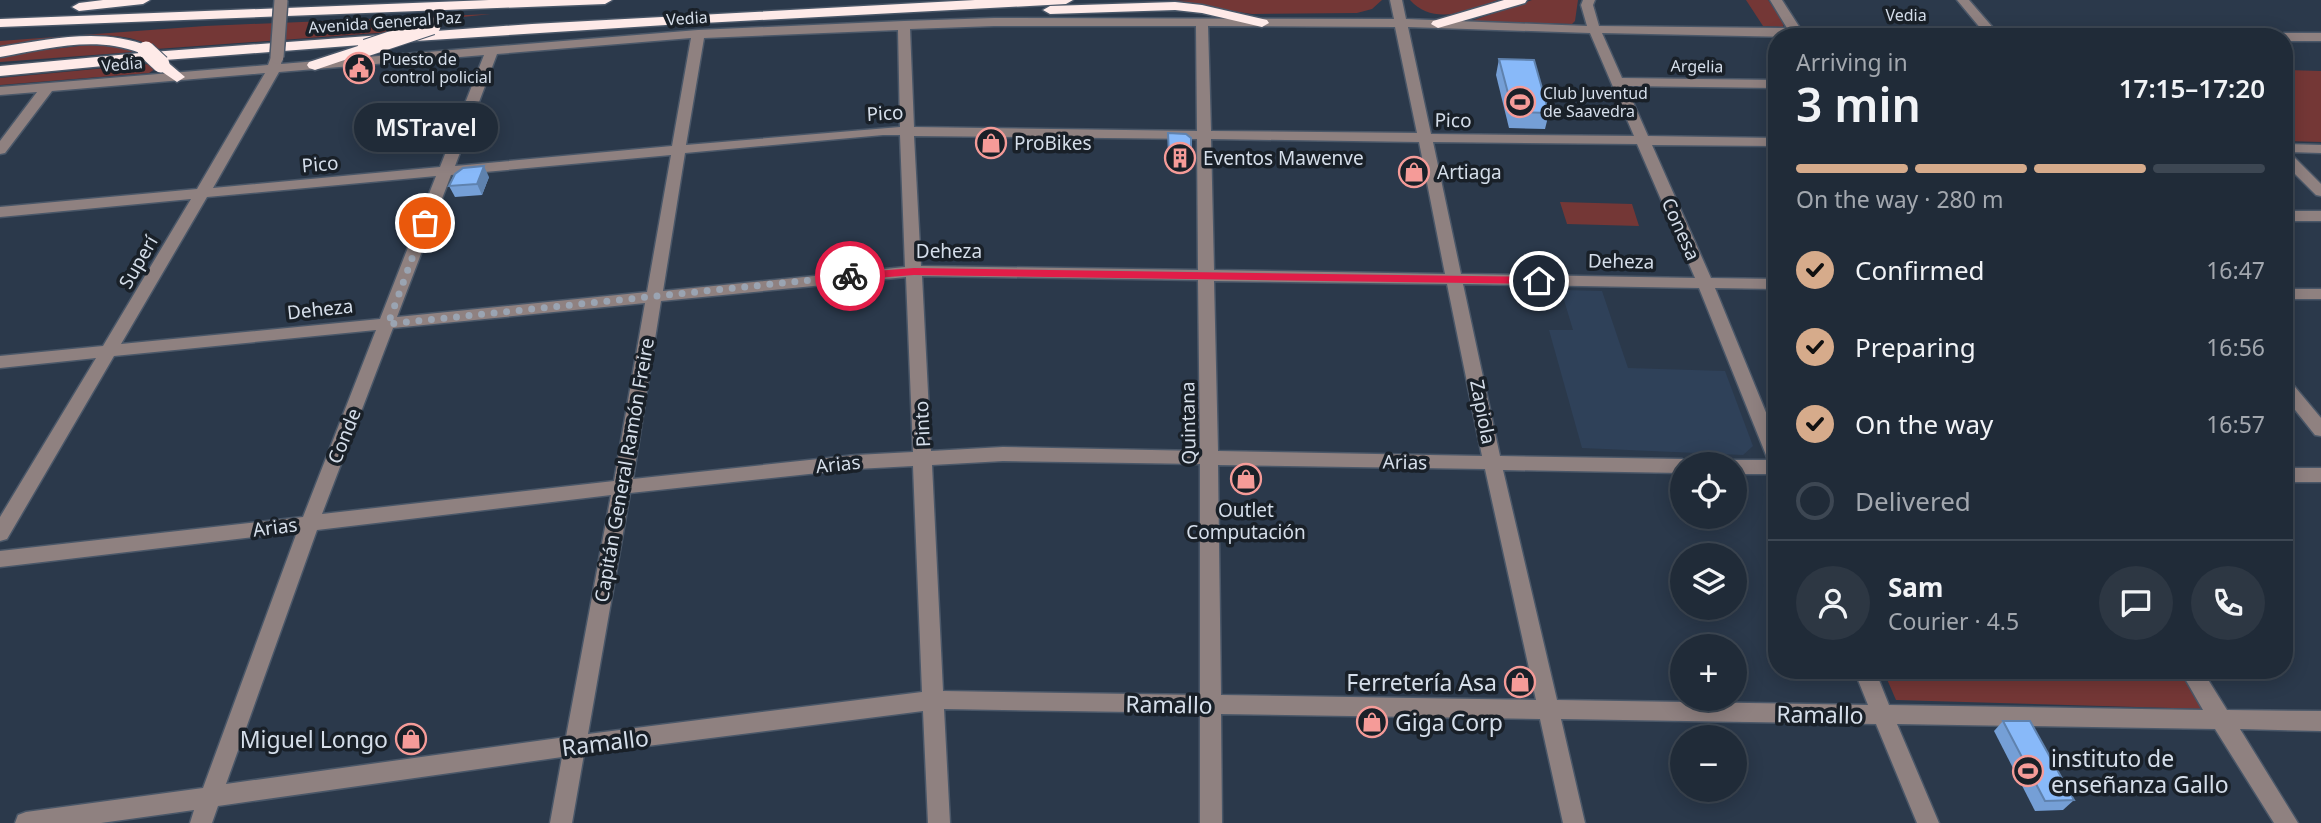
<!DOCTYPE html>
<meta charset="utf-8">
<style>
body{margin:0;font-family:"Noto Sans",sans-serif;background:#2d3743;color:#f1f3f6;height:100vh;display:flex;flex-direction:column;font-size:26px;white-space:nowrap}
*{box-sizing:border-box;margin:0}
p{font-size:23px;color:#a2a7ae}
.icon{flex:none;width:38px;height:38px;fill:none;stroke:currentColor;stroke-width:2;stroke-linecap:round;stroke-linejoin:round}
.map{position:relative;flex:1;overflow:hidden}
.drawer{position:absolute;left:1768px;top:28px;width:525px;height:651px;display:flex;flex-direction:column;background:#202b38;border-radius:28px;box-shadow:0 4px 18px #0003,0 0 0 2px #3d4753}
.drawer>*{flex:none}
.fabs{position:absolute;left:1670px;top:452px;display:grid;gap:14px}
.fabs a{display:grid;place-items:center;width:77px;height:77px;border-radius:50%;background:#202b38;box-shadow:0 4px 18px #0003,0 0 0 2px #3d4753;font-size:35px}
.pin{position:absolute;display:grid;place-items:center;width:60px;height:60px;color:#fff;margin:-30px;border:4px solid #fff;border-radius:50%;box-shadow:0 2px 7px #0007}
.courier{position:absolute;display:grid;place-items:center;width:70px;height:70px;margin:-35px;border:5px solid #e11d48;border-radius:50%;background:#fff;color:#222;box-shadow:0 2px 9px #0007}
.bubble{position:absolute;height:49px;border-radius:24px;background:#202b38;box-shadow:0 4px 18px #0003,0 0 0 2px #3d4753;font-size:23px;font-weight:600;line-height:49px;text-align:center}
.headline em{font-style:normal;font-weight:600}
.headline div{display:flex;flex-direction:column-reverse}
.headline{display:flex;align-items:center;justify-content:space-between;height:119px;padding:0 28px}
h1{font-size:46px;font-weight:600;line-height:52px}
.bar{display:grid;grid-template-columns:repeat(4,1fr);gap:10px 7px;align-content:center;height:84px;padding:0 28px}
.bar i{height:9px;border-radius:5px;background:#3d4753}
.bar .active{background:#d6ab8b}
.bar p{grid-column:span 4}
.line{display:flex;align-items:center;gap:18px;padding:0 28px;border-top:2px solid #3d4753}
.line div{flex:1}
.round{display:grid;place-items:center;flex:none;width:74px;height:74px;border-radius:37px;background:#2d3743}
ol{padding:0 28px;list-style:none}
li{display:flex;align-items:center;gap:21px;height:77px}
li p{margin-inline-start:auto}
li .icon{padding:7px;border-radius:50%;background:#d6ab8b;color:#111;stroke-width:4}
li:last-child{color:#a2a7ae}
li i{width:38px;height:38px;border:4px solid #3d4753;border-radius:50%}
.map>svg:first-child{display:block}
.built{fill:#2f4159}
.green{fill:#743736}
.lines{fill:none;stroke-linecap:round;stroke-linejoin:round}
.minor-casing{stroke:#4a5768;stroke-width:3}
.highway-casing{stroke:#4a5768;stroke-width:3}
.minor{fill:#8f8180;fill-rule:evenodd}
.highway{fill:#feeae8;fill-rule:evenodd}
.minor-bridge-casing{stroke:#4a5768;stroke-width:16;stroke-linecap:butt}
.highway-bridge-casing{stroke:#4a5768;stroke-width:19;stroke-linecap:butt}
.minor-bridge{stroke:#8f8180;stroke-width:13}
.highway-bridge{stroke:#feeae8;stroke-width:17}
.wall{fill:#759fd6}
.shaded-wall{fill:#5f82ae}
.building{fill:#88b9f9;stroke:#5f82ae;stroke-width:2}
.route{fill:#e11d48}
.done{stroke:#9aa4b2;stroke-width:7;stroke-dasharray:0 12.6}
.labels{text-anchor:middle;dominant-baseline:central;stroke-width:7;stroke-linejoin:round;paint-order:stroke}
.far-street-label{font-size:16px;fill:#d5deea;stroke:#192028}
.far-poi-label{font-size:16px;fill:#d5deea;stroke:#192028;text-anchor:start}
.street-label{font-size:19px;fill:#d5deea;stroke:#192028}
.poi-label{font-size:19px;fill:#d5deea;stroke:#192028;text-anchor:start}
.near-poi-label{font-size:23px;fill:#d5deea;stroke:#192028;text-anchor:end}
.near-street-label{font-size:23px;fill:#d5deea;stroke:#192028}
</style>
<div class="map">
<svg width="2321" height="823" viewBox="0 0 2321 823">
<rect width="100%" height="100%" fill="#2b394b"/>
<polygon class="built" points="1561,290 1602,291 1628,368 1725,371 1753,446 1743,455 1582,448 1549,330 1573,330"/>
<g class="green">
<polygon points="1195,0 1382,0 1372,9 1357,13 1252,14 1172,2 1002,7"/>
<path d="M 1410,0 L 1498,0 C 1470,10 1434,27 1410,0 Z"/>
<polygon points="1532,0 1578,0 1575,21 1572,24 1471,21"/>
<polygon points="1746,0 1768,0 1784,23 1783,27 1763,26"/>
<path d="M 491,14 L 453,18 L 405,31 L 156,49 C 117,22 45,42 0,48 L 0,41 L 205,26 Z"/>
<polygon points="97,44 126,47 134,52 0,62 0,55"/>
<polygon points="149,64 155,69 149,73 0,85 0,78"/>
<polygon points="2284,67 2287,70 2321,71 2321,142 2284,141"/>
<polygon points="1560,202 1632,204 1639,226 1567,224"/>
<polygon points="1883,670 2181,670 2206,709 1896,700"/>
</g>
<g class="lines">
<g class="minor-casing">
<g id="minor">
<path d="M 1390,0 L 1402,0 L 1406,19 L 1587,26 L 1581,5 L 1583,0 L 1595,0 L 1593,5 L 1599,26 L 1787,28 L 1770,0 L 1782,0 L 1800,28 L 1982,30 L 1957,0 L 1969,0 L 1995,30 L 2264,34 L 2266,37 L 1793,37 L 1602,33 L 1622,78 L 1776,80 L 1776,88 L 1626,86 L 1648,136 L 1776,138 L 1776,146 L 1652,145 L 1711,278 L 1776,279 L 1776,289 L 1715,288 L 1776,437 L 1776,474 L 1734,474 L 1734,464 L 1727,464 L 1734,460 L 1768,460 L 1699,288 L 1463,284 L 1500,456 L 1682,459 L 1690,464 L 1682,464 L 1682,473 L 1503,470 L 1557,700 L 1868,705 L 1854,670 L 1875,670 L 1889,705 L 2203,710 L 2180,670 L 2202,670 L 2227,710 L 2321,711 L 2321,731 L 2240,729 L 2298,823 L 2274,823 L 2215,729 L 1897,724 L 1939,823 L 1917,823 L 1876,724 L 1561,719 L 1585,823 L 1563,823 L 1540,719 L 1221,714 L 1222,823 L 1200,823 L 1200,713 L 944,709 L 950,823 L 928,823 L 923,711 L 584,754 L 572,823 L 550,823 L 562,757 L 218,806 L 212,823 L 190,823 L 194,810 L 101,823 L 15,823 L 18,815 L 26,812 L 203,788 L 297,532 L 0,567 L 0,551 L 303,517 L 376,330 L 114,356 L 7,539 L 0,541 L 0,517 L 96,358 L 0,368 L 0,356 L 103,346 L 191,199 L 0,217 L 0,207 L 197,189 L 265,73 L 52,91 L 5,153 L 0,154 L 0,141 L 37,92 L 0,95 L 0,87 L 268,65 L 271,57 L 276,56 L 282,60 L 281,64 L 698,30 L 904,21 L 994,18 L 1394,19 ZM 994,26 L 1196,26 L 1197,131 L 914,127 L 910,29 ZM 1208,26 L 1395,27 L 1417,133 L 1211,131 ZM 1408,27 L 1590,33 L 1634,136 L 1431,134 ZM 898,30 L 900,127 L 686,145 L 704,38 ZM 691,38 L 672,146 L 455,166 L 497,54 ZM 484,55 L 440,167 L 213,188 L 279,72 ZM 883,135 L 900,135 L 905,267 L 663,291 L 685,153 ZM 914,136 L 1197,139 L 1198,270 L 921,266 ZM 1211,139 L 1419,142 L 1445,274 L 1214,270 ZM 1433,142 L 1637,144 L 1695,278 L 1461,274 ZM 671,155 L 647,292 L 397,317 L 451,175 ZM 436,176 L 380,319 L 121,344 L 207,197 ZM 922,276 L 1198,280 L 1200,451 L 1003,447 L 931,451 ZM 906,277 L 913,452 L 856,455 L 633,479 L 661,301 ZM 1214,281 L 1447,284 L 1482,456 L 1218,451 ZM 645,303 L 614,481 L 322,514 L 393,328 ZM 1003,461 L 1200,464 L 1200,695 L 943,691 L 932,465 ZM 1218,465 L 1485,469 L 1536,700 L 1221,695 ZM 913,466 L 922,692 L 588,734 L 630,493 L 856,469 ZM 611,495 L 566,737 L 226,784 L 317,530 Z"/>
<polygon points="2284,33 2321,33 2321,41 2284,41 2284,37 2278,37"/>
<polygon points="2284,144 2321,145 2321,153 2289,152 2321,184 2321,196 2316,195 2284,163"/>
<rect x="2284" y="211" width="37" height="10"/>
<rect x="2284" y="289" width="37" height="10"/>
<polygon points="2284,379 2290,381 2321,418 2321,436 2315,435 2284,396"/>
<rect x="2284" y="468" width="37" height="14"/>
</g>
</g>
<g class="highway-casing">
<g id="highway">
<polygon points="103,0 150,0 143,4 79,11 72,7 79,3"/>
<polygon points="489,0 612,0 605,4 0,27 0,19"/>
<path d="M 975,0 L 1073,0 L 1066,4 L 666,25 L 368,44 L 374,48 L 371,51 L 315,70 L 309,68 L 307,65 L 309,62 L 361,45 L 165,60 L 185,77 L 177,82 L 155,67 L 153,64 L 155,61 L 0,76 L 0,66 L 140,53 C 95,35 46,49 0,57 L 0,47 C 52,39 101,27 151,47 L 152,52 L 532,24 Z"/>
<polygon points="1504,0 1527,0 1525,3 1438,28 1431,24 1433,21"/>
<polygon points="1175,2 1202,5 1267,20 1269,23 1262,27 1202,13 1175,10 1050,14 1043,10 1050,6"/>
</g>
</g>
<use href="#minor" class="minor"/>
<use href="#highway" class="highway"/>
<g class="minor-bridge-casing">
<polyline id="minor-bridge" points="277,57 281,0"/>
</g>
<g class="highway-bridge-casing">
<g id="highway-bridge">
<polyline points="366,48 432,26"/>
<polyline points="146,50 161,64"/>
</g>
</g>
<use href="#minor-bridge" class="minor-bridge"/>
<use href="#highway-bridge" class="highway-bridge"/>
</g>
<g class="wall">
<polygon points="1499,59 1549,113 1545,129 1509,128 1496,75"/>
<polygon points="1168,133 1191,156 1191,167 1169,167"/>
<polygon points="489,177 482,195 455,197 449,186"/>
<polygon points="2003,721 2074,800 2063,810 2035,811 1994,731"/>
</g>
<polygon class="shaded-wall" points="484,166 489,177 482,195 477,184"/>
<g class="building">
<polygon points="1499,59 1534,60 1549,113 1513,112"/>
<polygon points="1168,133 1186,134 1191,138 1191,156 1169,156"/>
<polygon points="484,166 477,184 449,186 455,174 463,168"/>
<polygon points="2003,721 2030,721 2074,800 2045,801"/>
</g>
<polygon class="route" points="914,268 1539,277 1544,281 1539,284 914,275 850,280 845,276 850,273"/>
<g class="lines">
<polyline class="done" points="425,223 388,324 850,276"/>
</g>
<defs>
<g id="civic-ring" transform="scale(1.575)"><circle r="9.5" fill="#192028" stroke="#f59b98" stroke-width="1.5"/><path d="M-.6-6.5H3V-4.5H.6V-3L4-1V1h2V6H-6V1h2V-1L-.6-3ZM-1.2 2.5V6h2.4V2.5Z" fill="#f59b98"/></g>
<g id="stadium-ring" transform="scale(1.575)"><circle r="9.5" fill="#192028" stroke="#f59b98" stroke-width="1.5"/><path d="M0-5a6.5 5 0 1 0 0 10a6.5 5 0 1 0 0-10ZM-3.5-1.8h7v3.6h-7Z" fill="#f59b98"/></g>
<g id="shop-ring" transform="scale(1.575)"><circle r="9.5" fill="#192028" stroke="#f59b98" stroke-width="1.5"/><path d="M-5-2.5h2.3a2.7 3.5 0 0 1 5.4 0H5L5.5 6h-11ZM-1.5-2.5h3a1.5 2.3 0 0 0-3 0Z" fill="#f59b98"/></g>
<g id="building-ring" transform="scale(1.575)"><circle r="9.5" fill="#192028" stroke="#f59b98" stroke-width="1.5"/><path d="M-4-6H4V6H1V3H-1V6H-4ZM-2.5-4.3h1.7v1.8h-1.7ZM.8-4.3h1.7v1.8H.8ZM-2.5-1h1.7V.8h-1.7ZM.8-1h1.7V.8H.8Z" fill="#f59b98"/></g>
</defs>
<g fill-rule="evenodd">
<use href="#civic-ring" x="359" y="68"/>
<use href="#stadium-ring" x="1520" y="102"/>
<use href="#shop-ring" x="991" y="143"/>
<use href="#building-ring" x="1180" y="158"/>
<use href="#shop-ring" x="1414" y="172"/>
<use href="#shop-ring" x="1246" y="479"/>
<use href="#shop-ring" x="1520" y="682"/>
<use href="#shop-ring" x="1372" y="722"/>
<use href="#shop-ring" x="411" y="739"/>
<use href="#stadium-ring" x="2028" y="771"/>
</g>
<g class="labels">
<g class="far-street-label">
<text x="1906" y="15">Vedia</text>
<text transform="translate(687 18) rotate(-4)">Vedia</text>
<text transform="translate(385 22) rotate(-4)">Avenida General Paz</text>
<text transform="translate(122 64) rotate(-5)">Vedia</text>
<text transform="translate(1697 66) rotate(1)">Argelia</text>
</g>
<g class="far-poi-label">
<text x="382" y="59">Puesto de<tspan x="382" dy="18">control policial</tspan></text>
<text x="1543" y="93">Club Juventud<tspan x="1543" dy="18">de Saavedra</tspan></text>
</g>
<g class="street-label">
<text transform="translate(885 113) rotate(-3)">Pico</text>
<text transform="translate(1453 120) rotate(1)">Pico</text>
<text transform="translate(320 164) rotate(-5)">Pico</text>
<text transform="translate(1681 229) rotate(66)">Conesa</text>
<text x="949" y="251">Deheza</text>
<text transform="translate(1621 261) rotate(1)">Deheza</text>
<text transform="translate(138 262) rotate(-60)">Superí</text>
<text transform="translate(320 309) rotate(-6)">Deheza</text>
<text transform="translate(1483 412) rotate(79)">Zapiola</text>
<text transform="translate(1188 423) rotate(-91)">Quintana</text>
<text transform="translate(922 424) rotate(-93)">Pinto</text>
<text transform="translate(344 436) rotate(-68)">Conde</text>
<text transform="translate(1405 462) rotate(1)">Arias</text>
<text transform="translate(838 464) rotate(-6)">Arias</text>
<text transform="translate(624 470) rotate(-80)">Capitán General Ramón Freire</text>
<text transform="translate(275 527) rotate(-7)">Arias</text>
</g>
<g class="poi-label">
<text x="1014" y="143">ProBikes</text>
<text x="1203" y="158">Eventos Mawenve</text>
<text x="1437" y="172">Artiaga</text>
<text x="1246" y="510" text-anchor="middle">Outlet<tspan x="1246" dy="22">Computación</tspan></text>
</g>
<g class="near-poi-label">
<text x="1497" y="682">Ferretería Asa</text>
<text x="1395" y="722" text-anchor="start">Giga Corp</text>
<text x="388" y="739">Miguel Longo</text>
<text x="2051" y="758" text-anchor="start">instituto de<tspan x="2051" dy="26">enseñanza Gallo</tspan></text>
</g>
<g class="near-street-label">
<text transform="translate(1169 704) rotate(1)">Ramallo</text>
<text transform="translate(1820 714) rotate(1)">Ramallo</text>
<text transform="translate(605 742) rotate(-7)">Ramallo</text>
</g>
</g>
</svg>
<div class="fabs">
<a><svg class="icon" aria-label="locate" viewBox="0 0 24 24"><circle cx="12" cy="12" r="6"/><path d="M12 2v4M12 18v4M2 12h4M18 12h4"/></svg></a>
<a><svg class="icon" aria-label="layers" viewBox="0 0 24 24"><path d="M12 4l9 5-9 5-9-5zM3 14l9 5 9-5"/></svg></a>
<a>+</a>
<a>−</a>
</div>
<div class="pin" style="left:425px;top:223px;background:#ea580c"><svg class="icon" aria-label="bag" viewBox="0 0 24 24"><path d="M5 8h14l-1 12H6zM9 8a3 3 0 0 1 6 0"/></svg></div>
<div class="pin" style="left:1539px;top:281px;background:#1f2937"><svg class="icon" aria-label="home" viewBox="0 0 24 24"><path d="M3 11l9-7 9 7M6 9v11h12V9"/></svg></div>
<div class="courier" style="left:850px;top:276px"><svg class="icon" aria-label="bike" viewBox="0 0 24 24"><circle cx="6" cy="16" r="4"/><circle cx="18" cy="16" r="4"/><path d="M6 16l4-8h5l3 8M10 8l3 8H6M13 5h3"/></svg></div>
<div class="bubble" style="left:354px;top:103px;width:144px">MSTravel</div>
<section class="drawer">
<div class="headline"><div><h1>3 min</h1><p>Arriving in</p></div><em>17:15–17:20</em></div>
<div class="bar"><i class="active"></i><i class="active"></i><i class="active"></i><i></i><p>On the way · 280 m</p></div>
<ol>
<li><svg class="icon" aria-label="check" viewBox="0 0 24 24"><path d="M5 12l5 5 9-10"/></svg>Confirmed<p>16:47</p></li>
<li><svg class="icon" aria-label="check" viewBox="0 0 24 24"><path d="M5 12l5 5 9-10"/></svg>Preparing<p>16:56</p></li>
<li><svg class="icon" aria-label="check" viewBox="0 0 24 24"><path d="M5 12l5 5 9-10"/></svg>On the way<p>16:57</p></li>
<li><i></i>Delivered</li>
</ol>
<div class="line" style="height:126px"><a class="round"><svg class="icon" aria-label="person" viewBox="0 0 24 24"><circle cx="12" cy="8" r="4"/><path d="M4 21q1-7 8-7t8 7"/></svg></a><div><b>Sam</b><p>Courier · 4.5</p></div><a class="round"><svg class="icon" aria-label="chat" viewBox="0 0 24 24"><path d="M4 5h16v11H9l-5 4z"/></svg></a><a class="round"><svg class="icon" aria-label="phone" viewBox="0 0 24 24"><path d="M5 4h4l2 5-3 2q2 4 5 5l2-3 5 2v4C11 20 4 13 5 4z"/></svg></a></div>
</section>
</div>
